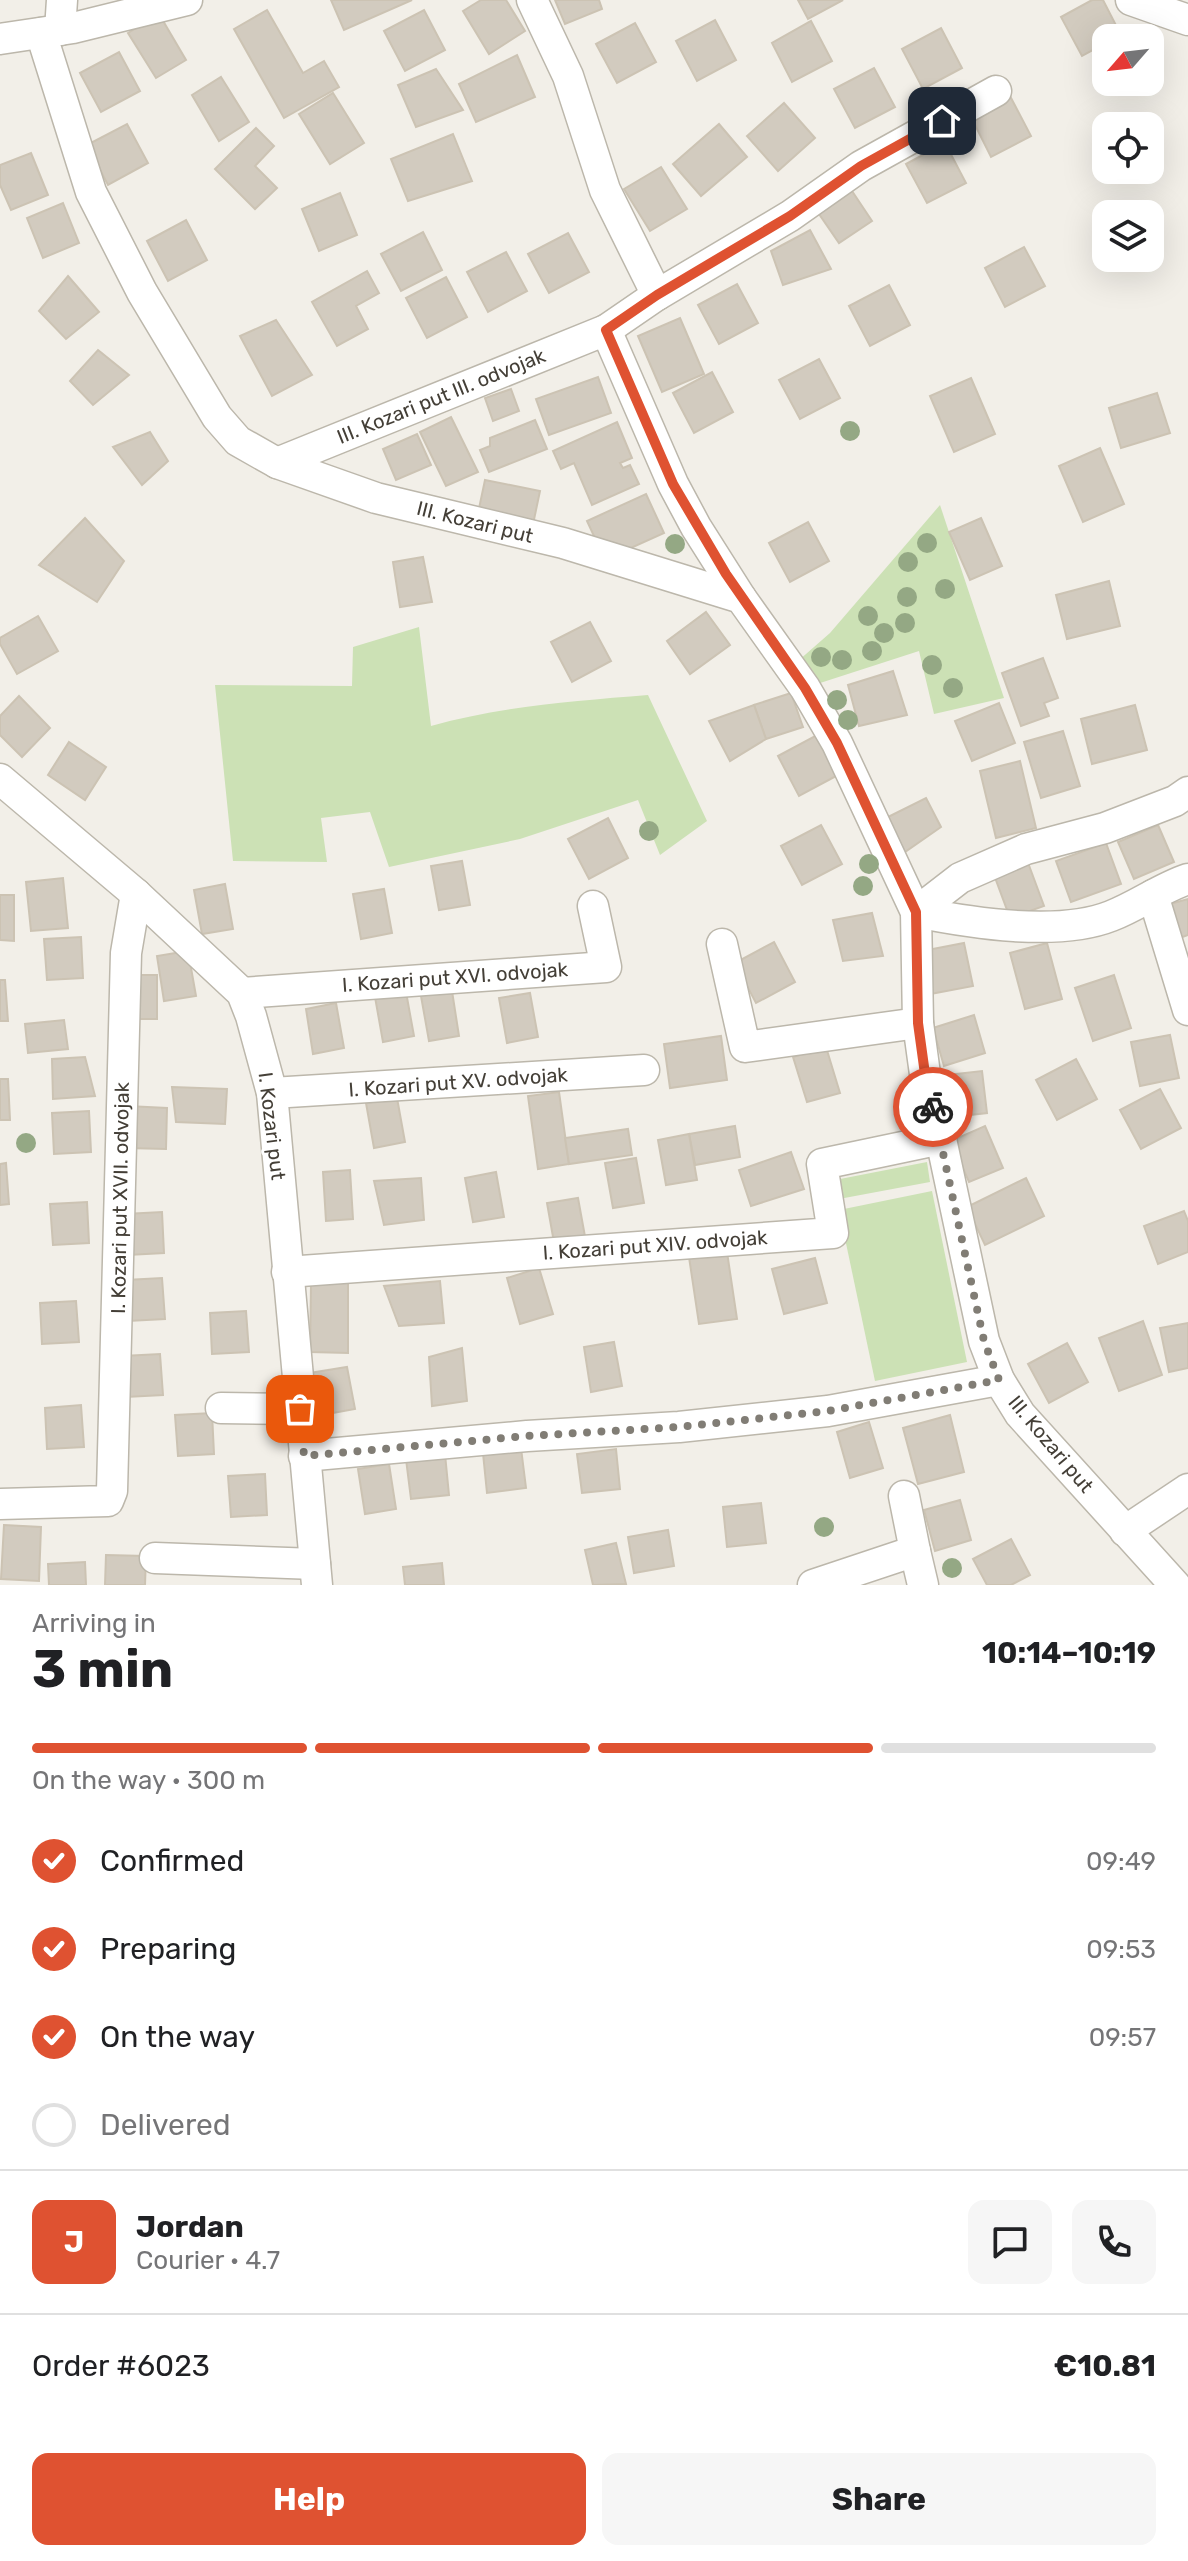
<!DOCTYPE html>
<meta charset="utf-8">
<style>
body{margin:0;font-family:Rubik,sans-serif;background:#f6f6f6;color:#202124;height:100vh;display:flex;flex-direction:column;font-size:30px;white-space:nowrap}
*{box-sizing:border-box;margin:0}
p{font-size:26px;color:#757577}
.icon{flex:none;width:44px;height:44px;fill:none;stroke:currentColor;stroke-width:2;stroke-linecap:round;stroke-linejoin:round}
.map{position:relative;height:1585px;overflow:hidden}
.panel{display:flex;flex-direction:column;background:#fff;flex:1}
.panel>*{flex:none}
.needle{width:52px;rotate:242deg}
.tools{position:absolute;left:1092px;top:24px;display:grid;gap:16px}
.tools a{display:grid;place-items:center;width:72px;height:72px;border-radius:16px;background:#fff;box-shadow:0 8px 32px #0002;font-size:40px}
.pin{position:absolute;display:grid;place-items:center;width:68px;height:68px;color:#fff;margin:-34px;border-radius:16px;box-shadow:0 4px 12px #0006}
.courier{position:absolute;display:grid;place-items:center;width:80px;height:80px;margin:-40px;border:6px solid #df5231;border-radius:50%;background:#fff;color:#222;box-shadow:0 2px 10px #0007}
.head em{font-style:normal;font-weight:700}
.head div{display:flex;flex-direction:column-reverse}
.head{display:flex;align-items:center;justify-content:space-between;height:136px;padding:0 32px}
h1{font-size:52px;font-weight:700;line-height:60px}
.bar{display:grid;grid-template-columns:repeat(4,1fr);gap:12px 8px;align-content:center;height:96px;padding:0 32px}
.bar i{height:10px;border-radius:6px;background:#e0e0e0}
.bar .on{background:#df5231}
.bar p{grid-column:span 4}
.line{display:flex;align-items:center;gap:20px;padding:0 32px;border-top:2px solid #e0e0e0}
.line div{flex:1}
.round{display:grid;place-items:center;flex:none;width:84px;height:84px;border-radius:16px;background:#f6f6f6}
ol{padding:0 32px;list-style:none}
li{display:flex;align-items:center;gap:24px;height:88px}
li p{margin-inline-start:auto}
li .icon{padding:8px;border-radius:50%;background:#df5231;color:#fff;stroke-width:4}
li:last-child{color:#757577}
li i{width:44px;height:44px;border:4px solid #e0e0e0;border-radius:50%}
.cta{display:flex;gap:16px;margin-top:auto;padding:16px 32px}
.cta a{flex:1;height:92px;border-radius:16px;background:#df5231;color:#fff;font-size:32px;font-weight:700;line-height:92px;text-align:center}
.cta a+a{background:#f6f6f6;color:#202124}
.map>svg:first-child{display:block}
.green{fill:#cce1b5}
.building{fill:#d2cbbf;stroke:#ccc3b3;stroke-width:2}
.lines{fill:none;stroke-linecap:round;stroke-linejoin:round}
.street-casing{stroke:#bcb7ab;stroke-width:33}
.street{stroke:#fff;stroke-width:30}
.tree{fill:#94a884}
.done{stroke:#817d75;stroke-width:8;stroke-dasharray:0 14.4}
.route{stroke:#df5231;stroke-width:10}
.labels{text-anchor:middle;dominant-baseline:central;stroke-width:6;stroke-linejoin:round;paint-order:stroke}
.street-label{font-size:20px;fill:#443f37;stroke:#fff}
</style>
<div class="map">
<svg width="1188" height="1585" viewBox="0 0 1188 1585">
<rect width="100%" height="100%" fill="#f2efe8"/>
<g class="green">
<polygon points="940,505 1004,698 934,714 919,651 817,684 798,661 830,633"/>
<path d="M 419,627 L 431,726 C 502,706 575,701 648,695 L 707,821 L 660,855 L 638,800 L 520,839 L 389,867 L 370,812 L 321,818 L 327,862 L 233,861 L 215,685 L 352,686 L 353,647 Z"/>
<polygon points="927,1162 930,1182 839,1199 835,1180"/>
<polygon points="932,1191 967,1362 875,1381 839,1210"/>
</g>
<g class="building">
<polygon points="331,0 412,0 344,30"/>
<polygon points="481,0 506,0 525,31 489,54 463,11"/>
<polygon points="555,0 599,0 602,9 565,24"/>
<polygon points="798,0 843,0 808,19"/>
<polygon points="1092,0 1103,0 1121,35 1116,38 1106,38 1106,43 1082,56 1061,17"/>
<polygon points="267,10 303,73 324,61 339,87 284,118 234,29"/>
<polygon points="424,10 445,50 405,71 384,31"/>
<polygon points="159,14 186,60 156,78 128,33"/>
<polygon points="715,20 736,60 697,81 676,41"/>
<polygon points="811,21 832,61 792,82 772,43"/>
<polygon points="635,23 656,62 617,83 596,44"/>
<polygon points="941,28 962,68 923,89 902,49"/>
<polygon points="119,52 140,91 101,112 80,73"/>
<polygon points="517,55 535,97 476,122 459,84"/>
<polygon points="874,68 895,107 855,128 834,89"/>
<polygon points="436,69 463,110 416,127 398,85"/>
<polygon points="221,77 249,122 219,141 192,95"/>
<polygon points="333,93 364,143 330,164 299,114"/>
<polygon points="1010,96 1031,136 991,157 971,117"/>
<polygon points="784,103 815,138 778,171 747,136"/>
<polygon points="127,124 148,163 108,185 87,145"/>
<polygon points="719,124 747,157 701,196 673,164"/>
<polygon points="256,128 274,146 255,166 277,188 255,209 215,169"/>
<polygon points="453,134 472,181 408,201 391,159"/>
<polygon points="945,143 966,183 927,203 906,164"/>
<polygon points="31,153 48,195 11,210 0,185 0,165"/>
<polygon points="661,167 687,209 650,231 624,189"/>
<polygon points="852,191 872,221 839,243 819,214"/>
<polygon points="340,193 357,235 319,251 302,209"/>
<polygon points="63,203 79,243 43,258 27,218"/>
<polygon points="186,220 207,260 168,281 147,241"/>
<polygon points="810,230 831,269 783,285 771,251"/>
<polygon points="423,232 442,270 401,291 381,254"/>
<polygon points="568,233 589,272 549,293 528,254"/>
<polygon points="1024,247 1045,286 1005,307 985,268"/>
<polygon points="506,252 527,291 488,312 467,272"/>
<polygon points="367,271 379,293 356,306 368,329 337,346 312,302"/>
<polygon points="68,276 99,312 66,339 39,311"/>
<polygon points="446,277 467,317 427,338 406,298"/>
<polygon points="737,284 758,323 719,344 698,305"/>
<polygon points="889,285 910,325 870,346 849,306"/>
<polygon points="680,318 704,374 662,392 638,336"/>
<polygon points="276,320 312,375 272,396 240,336"/>
<polygon points="98,350 129,375 93,405 70,381"/>
<polygon points="819,359 840,398 800,419 779,380"/>
<polygon points="712,372 733,412 694,433 673,393"/>
<polygon points="598,377 611,413 549,435 536,399"/>
<polygon points="971,378 995,434 954,452 930,396"/>
<polygon points="511,389 519,411 493,421 485,398"/>
<polygon points="1157,393 1170,433 1121,448 1109,408"/>
<polygon points="451,417 478,472 446,486 420,432"/>
<polygon points="535,420 547,449 489,472 480,450 490,446 490,438"/>
<polygon points="617,422 632,458 620,463 623,468 630,465 639,484 592,505 574,463 561,469 553,451"/>
<polygon points="150,432 168,461 142,485 113,447"/>
<polygon points="417,434 431,465 396,480 383,449"/>
<polygon points="1100,448 1124,504 1083,522 1059,466"/>
<polygon points="485,480 540,491 532,529 477,518"/>
<polygon points="646,494 664,533 622,552 599,547 587,521"/>
<polygon points="85,518 124,561 97,602 39,565"/>
<polygon points="981,518 1002,566 970,580 949,532"/>
<polygon points="808,522 829,561 790,582 769,543"/>
<polygon points="423,557 432,602 400,607 393,562"/>
<polygon points="1109,581 1120,626 1067,639 1056,595"/>
<polygon points="706,612 730,645 690,674 667,641"/>
<polygon points="38,616 58,651 17,674 0,644 0,638"/>
<polygon points="590,622 611,661 572,682 551,642"/>
<polygon points="1043,658 1058,698 1044,703 1049,716 1021,726 1002,673"/>
<polygon points="893,671 907,715 859,726 848,685"/>
<polygon points="791,693 803,727 766,739 754,705"/>
<polygon points="19,696 50,728 22,757 0,735 0,716"/>
<polygon points="999,703 1015,743 972,761 955,721"/>
<polygon points="754,705 766,739 730,761 709,721"/>
<polygon points="1135,705 1147,750 1092,764 1081,719"/>
<polygon points="1063,731 1080,786 1041,798 1024,742"/>
<polygon points="817,735 838,775 799,796 778,756"/>
<polygon points="69,742 106,767 85,800 48,775"/>
<polygon points="1020,761 1036,828 996,838 980,771"/>
<polygon points="926,798 941,827 905,852 886,818"/>
<polygon points="608,818 628,858 589,879 568,839"/>
<polygon points="821,825 842,864 802,885 781,846"/>
<polygon points="1158,825 1174,862 1134,879 1118,842"/>
<polygon points="1106,843 1121,884 1071,902 1056,861"/>
<polygon points="1027,860 1044,906 1010,918 993,872"/>
<polygon points="462,861 470,905 439,910 431,866"/>
<polygon points="63,878 68,928 31,931 26,882"/>
<polygon points="225,884 233,929 202,934 194,890"/>
<polygon points="384,889 392,933 361,939 353,894"/>
<polygon points="0,895 14,895 14,941 0,940"/>
<polygon points="1188,899 1188,935 1180,938 1170,904"/>
<polygon points="872,913 883,956 843,961 833,920"/>
<polygon points="81,937 83,978 47,980 44,939"/>
<polygon points="774,942 795,982 756,1003 735,963"/>
<polygon points="964,943 973,986 925,995 917,952"/>
<polygon points="1047,943 1062,999 1025,1009 1010,953"/>
<polygon points="188,951 196,996 164,1001 157,956"/>
<rect x="131" y="975" width="26" height="44"/>
<polygon points="1114,975 1131,1028 1093,1041 1075,988"/>
<polygon points="0,980 5,980 8,1021 0,1021"/>
<polygon points="452,991 459,1036 429,1041 421,996"/>
<polygon points="406,992 414,1036 383,1042 375,997"/>
<polygon points="530,993 538,1037 507,1043 499,998"/>
<polygon points="336,1003 344,1048 313,1054 306,1009"/>
<polygon points="974,1015 985,1053 944,1066 933,1028"/>
<polygon points="64,1020 68,1049 28,1053 25,1024"/>
<polygon points="1170,1035 1179,1078 1140,1086 1131,1042"/>
<polygon points="721,1036 727,1080 670,1088 664,1044"/>
<polygon points="826,1047 840,1093 807,1102 793,1057"/>
<polygon points="85,1057 95,1096 53,1099 52,1059"/>
<polygon points="1076,1059 1097,1099 1057,1120 1036,1080"/>
<polygon points="982,1071 987,1113 944,1118 939,1076"/>
<polygon points="0,1079 8,1079 10,1120 0,1120"/>
<polygon points="172,1087 227,1089 225,1124 176,1122"/>
<polygon points="1160,1089 1181,1128 1141,1149 1120,1110"/>
<polygon points="559,1092 569,1164 538,1169 528,1096"/>
<polygon points="397,1098 405,1142 374,1148 366,1103"/>
<polygon points="127,1106 167,1108 166,1149 126,1148"/>
<polygon points="89,1111 91,1152 54,1154 52,1113"/>
<polygon points="735,1126 740,1157 695,1165 689,1134"/>
<polygon points="985,1126 1003,1168 969,1182 951,1141"/>
<polygon points="628,1129 632,1155 569,1164 565,1138"/>
<polygon points="689,1134 697,1180 666,1185 658,1140"/>
<polygon points="791,1152 804,1189 751,1206 739,1170"/>
<polygon points="636,1158 644,1203 613,1208 605,1163"/>
<polygon points="6,1163 9,1204 0,1205 0,1164"/>
<polygon points="350,1170 353,1219 326,1221 323,1172"/>
<polygon points="496,1172 504,1217 473,1222 465,1178"/>
<polygon points="421,1178 424,1220 384,1225 374,1181"/>
<polygon points="1026,1178 1044,1216 985,1245 967,1207"/>
<polygon points="578,1198 586,1242 555,1248 547,1203"/>
<polygon points="87,1202 89,1243 53,1245 50,1204"/>
<polygon points="1184,1211 1188,1221 1188,1252 1158,1264 1144,1226"/>
<polygon points="162,1212 164,1253 128,1255 125,1214"/>
<polygon points="727,1252 737,1319 699,1324 689,1257"/>
<polygon points="815,1258 827,1303 784,1314 772,1269"/>
<polygon points="539,1268 553,1314 520,1324 507,1278"/>
<polygon points="162,1278 165,1319 128,1321 126,1280"/>
<polygon points="348,1281 348,1353 310,1352 311,1285"/>
<polygon points="440,1281 444,1323 399,1326 384,1286"/>
<polygon points="76,1301 79,1342 42,1344 40,1303"/>
<polygon points="246,1311 249,1352 212,1354 210,1313"/>
<polygon points="1143,1321 1162,1375 1119,1391 1099,1338"/>
<polygon points="1188,1323 1188,1368 1169,1372 1160,1328"/>
<polygon points="614,1342 622,1386 591,1392 584,1347"/>
<polygon points="1067,1343 1088,1382 1049,1403 1028,1364"/>
<polygon points="462,1348 467,1401 432,1406 429,1357"/>
<polygon points="160,1354 163,1395 126,1397 123,1356"/>
<polygon points="347,1367 355,1409 316,1416 309,1373"/>
<polygon points="81,1405 84,1447 47,1449 45,1408"/>
<polygon points="212,1413 214,1454 178,1456 175,1415"/>
<polygon points="950,1415 964,1472 918,1484 903,1428"/>
<polygon points="869,1422 883,1468 850,1478 837,1432"/>
<polygon points="521,1448 526,1488 487,1493 483,1453"/>
<polygon points="616,1449 620,1489 582,1493 577,1454"/>
<polygon points="445,1454 449,1495 411,1499 406,1459"/>
<polygon points="389,1464 396,1509 365,1514 358,1469"/>
<polygon points="265,1474 267,1515 231,1517 228,1476"/>
<polygon points="960,1500 971,1540 935,1551 924,1510"/>
<polygon points="761,1503 766,1543 727,1547 723,1507"/>
<polygon points="4,1525 41,1527 39,1581 1,1579"/>
<polygon points="668,1530 674,1566 634,1573 628,1537"/>
<polygon points="1011,1539 1030,1575 1011,1585 987,1585 973,1559"/>
<polygon points="616,1543 626,1584 593,1585 585,1550"/>
<polygon points="106,1555 146,1556 145,1585 105,1585"/>
<polygon points="85,1562 86,1585 49,1585 48,1564"/>
<polygon points="442,1563 444,1585 405,1585 403,1567"/>
</g>
<g class="lines">
<g class="street-casing">
<g id="street">
<polyline points="532,0 568,76 605,190 657,295"/>
<polyline points="1131,0 1188,20"/>
<polyline points="60,30 62,0"/>
<polyline points="41,33 91,192 142,292 217,417 238,441 277,463 376,498 563,543 741,598 805,688 837,743 916,912 918,1023 925,1074 941,1139 984,1341 999,1380 1020,1414 1175,1585"/>
<polyline points="0,39 73,28 187,0"/>
<polyline points="606,330 673,484 696,527 741,598"/>
<polyline points="277,463 606,330 657,295 790,216 861,166 996,91"/>
<polyline points="0,779 136,894 242,993 251,1016 272,1093 317,1585"/>
<polyline points="1153,895 1188,1010"/>
<polyline points="916,912 960,878 1026,849 1105,828 1175,801 1188,792"/>
<path d="M 916,912 C 971,923 1058,937 1111,916 C 1137,906 1161,888 1188,879"/>
<polyline points="722,944 745,1047 918,1023"/>
<polyline points="242,993 606,967 593,906"/>
<polyline points="272,1093 644,1070"/>
<polyline points="287,1272 833,1233 822,1164 941,1139"/>
<polyline points="221,1408 300,1409"/>
<polyline points="304,1456 527,1436 679,1427 828,1411 999,1380"/>
<polyline points="0,1504 108,1501 112,1491 126,953 136,894"/>
<polyline points="1125,1531 1188,1489"/>
<polyline points="915,1551 923,1585"/>
<polyline points="155,1558 315,1564"/>
<polyline points="813,1585 915,1551 904,1496"/>
</g>
</g>
<use href="#street" class="street"/>
</g>
<g class="tree">
<circle cx="850" cy="431" r="10"/>
<circle cx="927" cy="543" r="10"/>
<circle cx="675" cy="544" r="10"/>
<circle cx="908" cy="562" r="10"/>
<circle cx="945" cy="589" r="10"/>
<circle cx="907" cy="597" r="10"/>
<circle cx="868" cy="616" r="10"/>
<circle cx="905" cy="623" r="10"/>
<circle cx="884" cy="633" r="10"/>
<circle cx="872" cy="651" r="10"/>
<circle cx="821" cy="657" r="10"/>
<circle cx="842" cy="660" r="10"/>
<circle cx="932" cy="665" r="10"/>
<circle cx="953" cy="688" r="10"/>
<circle cx="837" cy="700" r="10"/>
<circle cx="848" cy="720" r="10"/>
<circle cx="649" cy="831" r="10"/>
<circle cx="869" cy="864" r="10"/>
<circle cx="863" cy="886" r="10"/>
<circle cx="26" cy="1143" r="10"/>
<circle cx="824" cy="1527" r="10"/>
<circle cx="952" cy="1568" r="10"/>
</g>
<g class="lines">
<polyline class="done" points="300,1409 304,1456 527,1436 679,1427 828,1411 999,1380 984,1341 933,1107"/>
<polyline class="route" points="933,1107 925,1074 918,1023 916,912 837,743 805,688 726,574 673,484 606,330 657,295 790,216 861,166 942,121"/>
</g>
<g class="labels">
<g class="street-label">
<text transform="translate(441 396) rotate(-22)">III. Kozari put III. odvojak</text>
<text transform="translate(475 522) rotate(14)">III. Kozari put</text>
<text transform="translate(455 977) rotate(-4)">I. Kozari put XVI. odvojak</text>
<text transform="translate(458 1082) rotate(-4)">I. Kozari put XV. odvojak</text>
<text transform="translate(272 1126) rotate(83)">I. Kozari put</text>
<text transform="translate(120 1198) rotate(-89)">I. Kozari put XVII. odvojak</text>
<text transform="translate(655 1245) rotate(-4)">I. Kozari put XIV. odvojak</text>
<text transform="translate(1051 1444) rotate(50)">III. Kozari put</text>
</g>
</g>
</svg>
<div class="tools">
<a><svg class="needle" viewBox="-14 -14 28 28"><path d="M0-13l5 13h-10z" fill="#e53935"/><path d="M0 13l5-13h-10z" fill="#757577"/></svg></a>
<a><svg class="icon" aria-label="locate" viewBox="0 0 24 24"><circle cx="12" cy="12" r="6"/><path d="M12 2v4M12 18v4M2 12h4M18 12h4"/></svg></a>
<a><svg class="icon" aria-label="layers" viewBox="0 0 24 24"><path d="M12 4l9 5-9 5-9-5zM3 14l9 5 9-5"/></svg></a>
</div>
<div class="pin" style="left:300px;top:1409px;background:#ea580c"><svg class="icon" aria-label="bag" viewBox="0 0 24 24"><path d="M5 8h14l-1 12H6zM9 8a3 3 0 0 1 6 0"/></svg></div>
<div class="pin" style="left:942px;top:121px;background:#1f2937"><svg class="icon" aria-label="home" viewBox="0 0 24 24"><path d="M3 11l9-7 9 7M6 9v11h12V9"/></svg></div>
<div class="courier" style="left:933px;top:1107px"><svg class="icon" aria-label="bike" viewBox="0 0 24 24"><circle cx="6" cy="16" r="4"/><circle cx="18" cy="16" r="4"/><path d="M6 16l4-8h5l3 8M10 8l3 8H6M13 5h3"/></svg></div>
</div>
<section class="panel">
<div class="head"><div><h1>3 min</h1><p>Arriving in</p></div><em>10:14–10:19</em></div>
<div class="bar"><i class="on"></i><i class="on"></i><i class="on"></i><i></i><p>On the way · 300 m</p></div>
<ol>
<li><svg class="icon" aria-label="check" viewBox="0 0 24 24"><path d="M5 12l5 5 9-10"/></svg>Confirmed<p>09:49</p></li>
<li><svg class="icon" aria-label="check" viewBox="0 0 24 24"><path d="M5 12l5 5 9-10"/></svg>Preparing<p>09:53</p></li>
<li><svg class="icon" aria-label="check" viewBox="0 0 24 24"><path d="M5 12l5 5 9-10"/></svg>On the way<p>09:57</p></li>
<li><i></i>Delivered</li>
</ol>
<div class="line" style="height:144px"><b class="round" style="background:#df5231;color:#fff">J</b><div><b>Jordan</b><p>Courier · 4.7</p></div><a class="round"><svg class="icon" aria-label="chat" viewBox="0 0 24 24"><path d="M4 5h16v11H9l-5 4z"/></svg></a><a class="round"><svg class="icon" aria-label="phone" viewBox="0 0 24 24"><path d="M5 4h4l2 5-3 2q2 4 5 5l2-3 5 2v4C11 20 4 13 5 4z"/></svg></a></div>
<div class="line" style="height:104px"><div>Order #6023</div><b>€10.81</b></div>
<div class="cta"><a>Help</a><a>Share</a></div>
</section>
